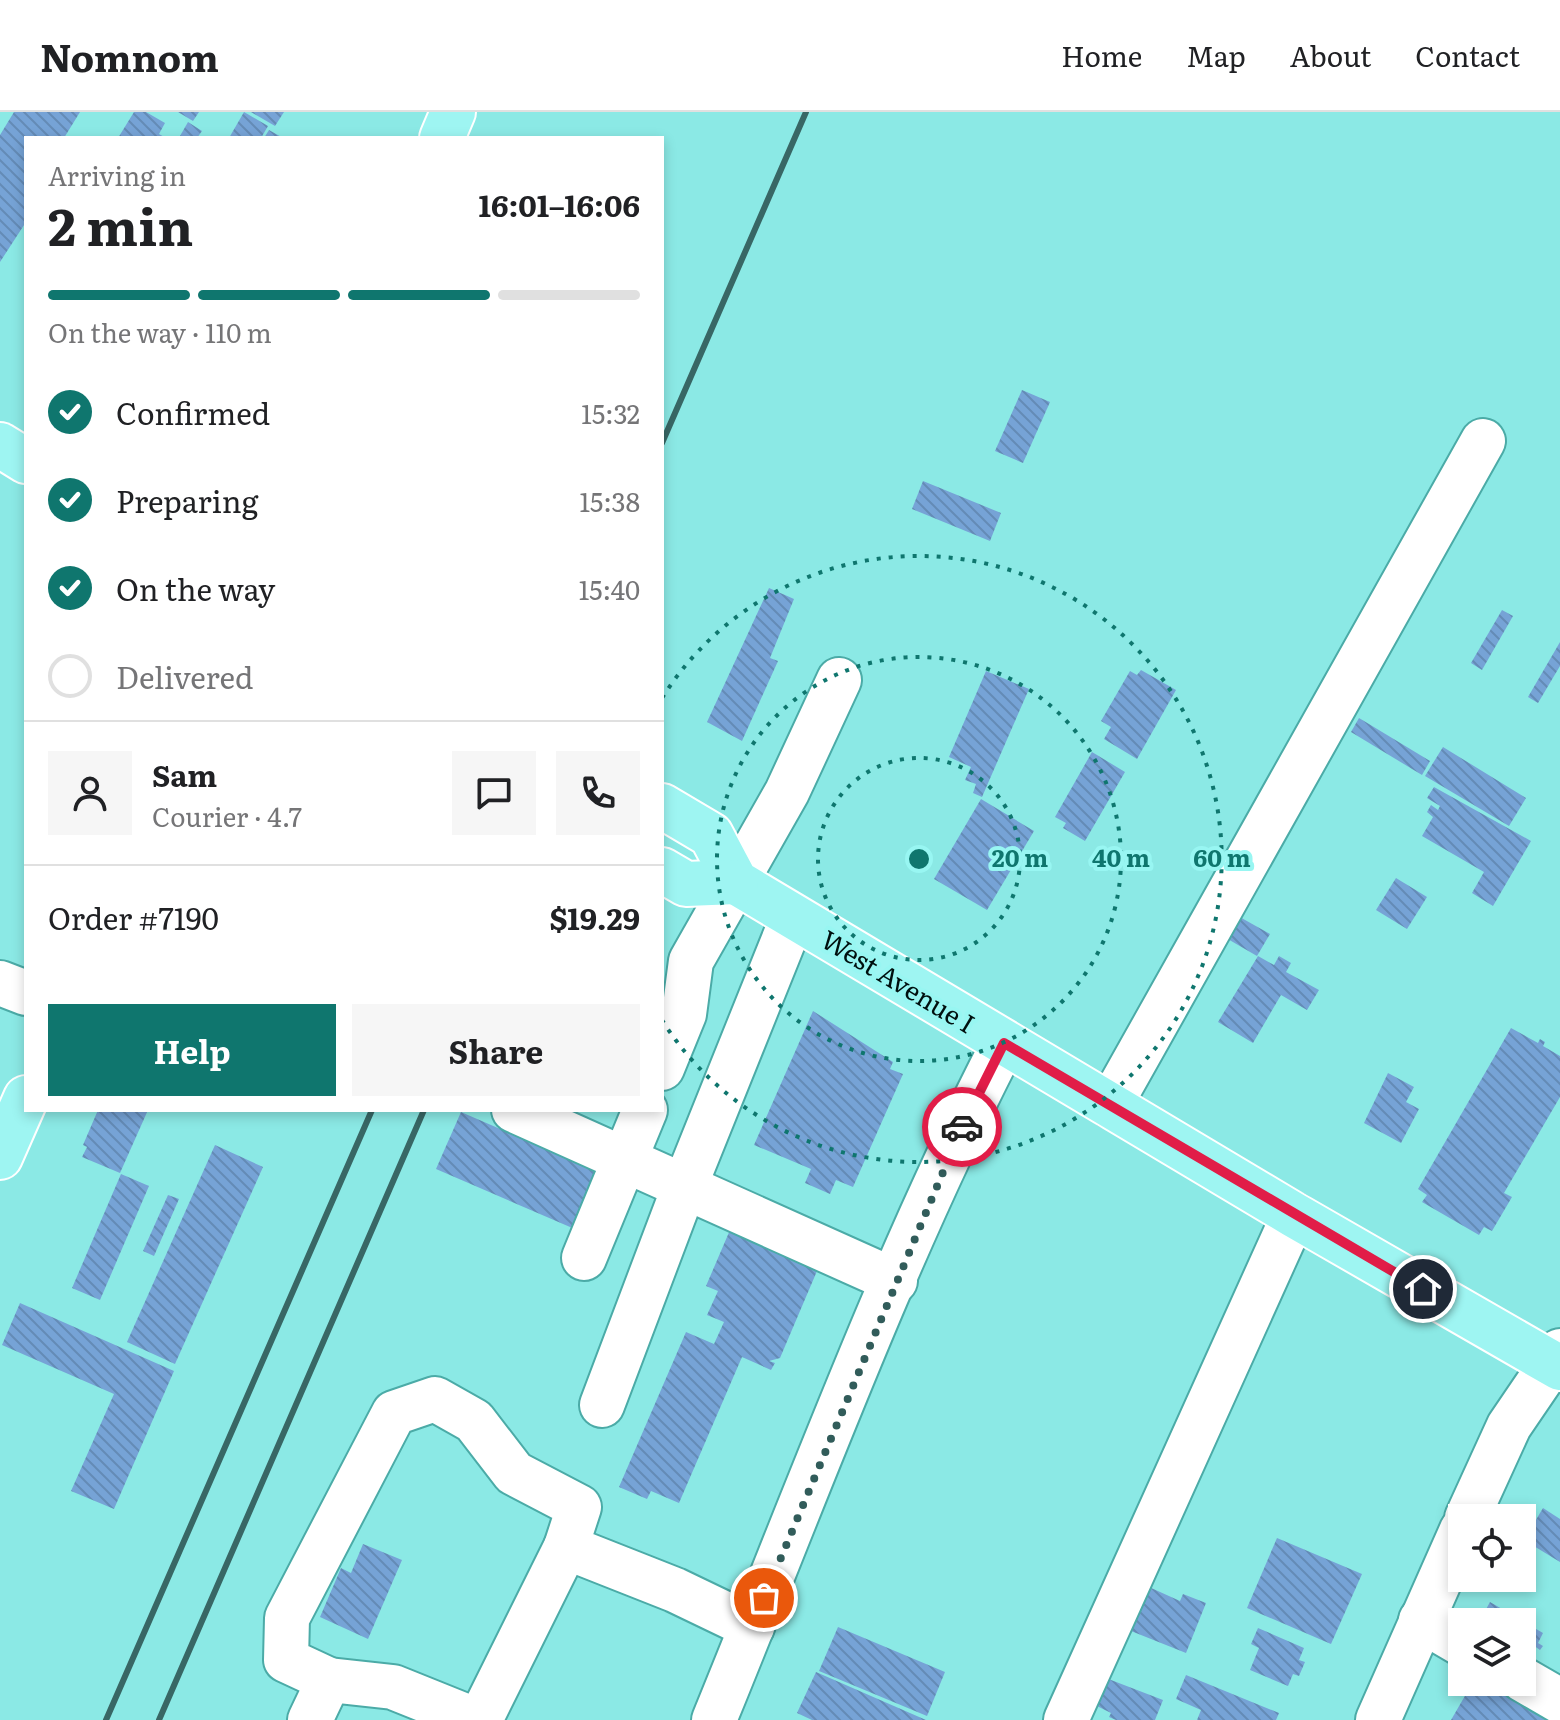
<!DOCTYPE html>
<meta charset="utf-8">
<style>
body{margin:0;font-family:Literata,serif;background:#f6f6f6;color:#202124;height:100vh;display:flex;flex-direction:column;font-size:30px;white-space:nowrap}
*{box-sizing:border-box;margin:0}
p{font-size:26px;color:#757577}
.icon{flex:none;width:44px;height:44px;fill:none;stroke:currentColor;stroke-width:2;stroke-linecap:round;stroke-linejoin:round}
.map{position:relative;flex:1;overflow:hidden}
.panel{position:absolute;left:24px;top:24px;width:640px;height:976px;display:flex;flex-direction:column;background:#fff;border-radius:0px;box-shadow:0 4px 12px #0003}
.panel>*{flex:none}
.tools{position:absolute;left:1448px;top:1392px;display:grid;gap:16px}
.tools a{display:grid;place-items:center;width:88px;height:88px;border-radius:0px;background:#fff;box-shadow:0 4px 12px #0003;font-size:40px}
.pin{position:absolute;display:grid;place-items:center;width:68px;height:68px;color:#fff;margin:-34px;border:4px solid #fff;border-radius:50%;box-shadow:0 2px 8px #0007}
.courier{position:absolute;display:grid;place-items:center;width:80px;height:80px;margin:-40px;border:6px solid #e11d48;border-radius:50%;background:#fff;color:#222;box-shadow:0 2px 10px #0007}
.overview em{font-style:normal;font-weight:700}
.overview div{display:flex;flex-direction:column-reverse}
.overview{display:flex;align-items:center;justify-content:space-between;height:136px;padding:0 24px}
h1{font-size:52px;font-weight:700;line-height:60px}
.bar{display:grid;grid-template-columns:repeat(4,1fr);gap:12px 8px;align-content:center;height:96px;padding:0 24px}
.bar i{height:10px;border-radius:6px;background:#e0e0e0}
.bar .on{background:#0f766e}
.bar p{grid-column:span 4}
.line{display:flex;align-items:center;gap:20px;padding:0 24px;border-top:2px solid #e0e0e0}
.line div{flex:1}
.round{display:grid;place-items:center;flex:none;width:84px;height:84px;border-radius:0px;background:#f6f6f6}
ol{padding:0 24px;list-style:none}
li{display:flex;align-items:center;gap:24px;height:88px}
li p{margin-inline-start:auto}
li .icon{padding:8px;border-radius:50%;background:#0f766e;color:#fff;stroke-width:4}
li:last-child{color:#757577}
li i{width:44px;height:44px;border:4px solid #e0e0e0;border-radius:50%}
.action{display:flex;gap:16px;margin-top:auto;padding:16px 24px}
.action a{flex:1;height:92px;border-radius:0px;background:#0f766e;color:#fff;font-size:32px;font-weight:700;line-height:92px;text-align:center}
.action a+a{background:#f6f6f6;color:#202124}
header{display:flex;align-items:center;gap:48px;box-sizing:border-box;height:112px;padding:0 40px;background:#fff;border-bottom:2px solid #e0e0e0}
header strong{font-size:38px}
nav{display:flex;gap:44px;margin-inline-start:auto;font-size:28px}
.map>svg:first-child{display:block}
.building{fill:url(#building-back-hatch)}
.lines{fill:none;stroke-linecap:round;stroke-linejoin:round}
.minor-casing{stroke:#4baba7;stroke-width:48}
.major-casing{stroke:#fff;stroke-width:48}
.minor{stroke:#fff;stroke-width:44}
.major{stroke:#9ef5f2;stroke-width:44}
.rail{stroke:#386765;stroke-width:6}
.done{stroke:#315c5a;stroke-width:8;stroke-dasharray:0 14.4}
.route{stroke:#e11d48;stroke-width:10}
.ring{fill:none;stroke:#0f766e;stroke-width:4;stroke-dasharray:4 8}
.labels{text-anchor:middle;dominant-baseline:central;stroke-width:8;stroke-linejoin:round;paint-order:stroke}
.street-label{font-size:26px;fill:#00100f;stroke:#98f6f2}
.centre{fill:#0f766e;stroke:#98f6f2;stroke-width:4}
.ring-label{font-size:24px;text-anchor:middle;font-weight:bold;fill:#0f766e;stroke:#98f6f2;stroke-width:8;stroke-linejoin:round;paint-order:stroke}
</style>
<header>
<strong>Nomnom</strong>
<nav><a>Home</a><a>Map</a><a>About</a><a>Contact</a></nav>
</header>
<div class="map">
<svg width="1560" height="1608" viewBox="0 0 1560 1608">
<defs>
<pattern id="building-back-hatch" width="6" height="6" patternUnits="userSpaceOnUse" patternTransform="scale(2)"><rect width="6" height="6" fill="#76a3d6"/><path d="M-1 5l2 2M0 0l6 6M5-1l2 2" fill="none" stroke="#648bb6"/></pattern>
</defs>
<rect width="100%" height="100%" fill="#8be9e5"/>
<g class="building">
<polygon points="14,0 80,0 64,26 26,26 26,110 0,150 0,23"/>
<polygon points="134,0 146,0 165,11 159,22 166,26 118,26"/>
<polygon points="178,0 199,0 193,9"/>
<polygon points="244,0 268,14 261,26 229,26"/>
<polygon points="251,0 284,0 275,14"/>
<polygon points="188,10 202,19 197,26 180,24"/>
<polygon points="269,18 283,26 264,26"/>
<polygon points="1022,278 1050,290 1023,351 995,339"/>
<polygon points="923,369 1001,401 990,429 912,397"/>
<polygon points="769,476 794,487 770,546 778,549 742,629 707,610"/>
<polygon points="1502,498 1513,504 1482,558 1471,551"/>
<polygon points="1560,530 1560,554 1538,591 1528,585"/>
<polygon points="1141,558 1176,578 1137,647 1104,627 1111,615 1101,609 1130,559 1137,563"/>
<polygon points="986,559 1029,577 982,685 973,681 976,672 965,668 971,655 949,645"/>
<polygon points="1359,606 1430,649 1422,663 1351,620"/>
<polygon points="1443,635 1526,686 1509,714 1425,664"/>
<polygon points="1092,640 1125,660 1085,729 1063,716 1066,711 1055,705"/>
<polygon points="1434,675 1531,729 1493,794 1472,781 1484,760 1422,724 1433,705 1427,700 1431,693 1438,698 1440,694 1427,686"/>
<polygon points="981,687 1034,719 987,798 934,767"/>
<polygon points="1396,766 1427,785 1407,817 1376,798"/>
<polygon points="1238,804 1270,822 1257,844 1226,826"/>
<polygon points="1258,844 1274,853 1279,844 1291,851 1286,860 1319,878 1307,898 1281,883 1253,931 1218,910"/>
<polygon points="813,899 893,950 890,957 903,962 853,1075 836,1068 830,1082 805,1071 811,1057 754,1033"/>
<polygon points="1511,916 1538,931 1540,927 1545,930 1543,934 1560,944 1560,985 1504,1081 1512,1085 1492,1119 1484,1115 1479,1123 1422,1090 1427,1083 1418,1077"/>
<polygon points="1388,961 1414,975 1406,990 1419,997 1401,1031 1364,1011"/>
<polygon points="98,998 148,998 120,1061 82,1045 87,1035 83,1033"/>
<polygon points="461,1000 602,1061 577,1118 436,1057"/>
<polygon points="215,1033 263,1055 175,1252 127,1230"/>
<polygon points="121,1062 149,1074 100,1188 72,1176"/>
<polygon points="168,1083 179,1087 154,1144 143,1139"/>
<polygon points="730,1118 814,1154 817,1159 780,1246 769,1249 775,1251 771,1258 742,1245 679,1391 651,1379 647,1387 619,1375 686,1220 714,1232 724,1210 707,1203 718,1179 706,1174"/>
<polygon points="20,1191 174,1259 114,1397 71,1379 114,1282 2,1233"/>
<polygon points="1543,1396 1560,1407 1560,1450 1524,1428"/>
<polygon points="1277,1426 1362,1462 1331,1532 1247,1496"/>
<polygon points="363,1432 402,1448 368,1527 320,1505 341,1456 351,1461"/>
<polygon points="1149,1475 1180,1489 1183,1482 1206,1491 1186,1541 1131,1519"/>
<polygon points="1490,1490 1543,1521 1538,1531 1543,1534 1540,1538 1536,1535 1525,1553 1522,1551 1522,1510 1479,1510"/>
<polygon points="838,1515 945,1560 927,1604 819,1559"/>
<polygon points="1258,1516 1304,1536 1299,1548 1305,1550 1299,1564 1293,1562 1288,1574 1250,1558 1259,1536 1251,1532"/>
<polygon points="816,1560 926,1608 812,1608 797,1601"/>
<polygon points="1098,1563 1163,1588 1155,1608 1116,1608 1109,1605 1111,1601 1087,1589"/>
<polygon points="1186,1563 1279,1601 1276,1608 1197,1608 1201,1598 1176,1587"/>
<polygon points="1473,1570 1485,1570 1549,1608 1451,1608"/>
</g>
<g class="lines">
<g class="minor-casing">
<g id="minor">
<polyline points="0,871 26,881"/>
<polyline points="662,956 684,902 691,849 787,680 839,568"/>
<polyline points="1110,993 1483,329"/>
<polyline points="514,998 895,1169"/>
<polyline points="584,1146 645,998"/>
<polyline points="602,1293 684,1076 793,805"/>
<polyline points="1467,1406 1509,1314 1560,1239"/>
<polyline points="1421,1508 1462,1532"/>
<polyline points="1522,1567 1560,1589"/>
<polyline points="329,1568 393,1575 475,1608"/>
<polyline points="310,1608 329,1568 286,1548 287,1506 394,1301 435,1287 474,1309 514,1361 579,1395 566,1435 675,1478 752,1515"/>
<polyline points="480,1608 566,1435"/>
<path d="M 714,1608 C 807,1381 892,1148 1004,931"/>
<polyline points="1066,1608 1294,1103"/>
<polyline points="1378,1608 1462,1418"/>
</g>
</g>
<g class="major-casing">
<g id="major">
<polyline points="442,26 453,0"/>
<polyline points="0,333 26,349"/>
<polyline points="662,694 711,723 736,770 1294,1103 1560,1256"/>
<polyline points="662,758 686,772 736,770"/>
<polyline points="0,1045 26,986"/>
</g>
</g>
<use href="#minor" class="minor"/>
<use href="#major" class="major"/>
<g class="rail">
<polyline points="662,331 806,0"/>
<polyline points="106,1608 372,998"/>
<polyline points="159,1608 424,998"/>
</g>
</g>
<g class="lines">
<polyline class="done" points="764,1486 962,1015"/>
<polyline class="route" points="962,1015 1004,931 1423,1177"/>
</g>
<g class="ring">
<circle cx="919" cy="747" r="101"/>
<circle cx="919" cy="747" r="202"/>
<path d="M662 586A303 303 0 1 1 662 908"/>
</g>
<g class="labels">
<g class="street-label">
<text transform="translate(899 868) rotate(31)">West Avenue I</text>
</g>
</g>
<circle cx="919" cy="747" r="12" class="centre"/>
<g class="ring-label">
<text x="1020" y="755">20 m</text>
<text x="1121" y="755">40 m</text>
<text x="1222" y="755">60 m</text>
</g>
</svg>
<div class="tools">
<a><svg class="icon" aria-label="locate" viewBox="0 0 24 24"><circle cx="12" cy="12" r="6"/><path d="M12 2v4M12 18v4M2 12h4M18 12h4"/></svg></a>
<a><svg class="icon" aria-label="layers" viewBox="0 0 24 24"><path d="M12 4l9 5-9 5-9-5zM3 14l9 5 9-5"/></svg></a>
</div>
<div class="pin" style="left:764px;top:1486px;background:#ea580c"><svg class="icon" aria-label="bag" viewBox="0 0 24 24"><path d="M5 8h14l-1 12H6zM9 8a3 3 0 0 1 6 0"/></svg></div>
<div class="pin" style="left:1423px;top:1177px;background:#1f2937"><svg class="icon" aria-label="home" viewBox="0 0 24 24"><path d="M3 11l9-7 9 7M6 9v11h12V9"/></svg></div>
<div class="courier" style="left:962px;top:1015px"><svg class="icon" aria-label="car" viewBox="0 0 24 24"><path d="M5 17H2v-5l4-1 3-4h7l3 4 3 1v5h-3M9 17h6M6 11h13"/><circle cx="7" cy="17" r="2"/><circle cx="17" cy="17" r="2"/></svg></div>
<section class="panel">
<div class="overview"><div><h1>2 min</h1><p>Arriving in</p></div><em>16:01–16:06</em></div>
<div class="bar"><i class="on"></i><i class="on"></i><i class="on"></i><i></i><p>On the way · 110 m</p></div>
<ol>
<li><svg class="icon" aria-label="check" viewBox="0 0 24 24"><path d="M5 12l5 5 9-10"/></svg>Confirmed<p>15:32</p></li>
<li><svg class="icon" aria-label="check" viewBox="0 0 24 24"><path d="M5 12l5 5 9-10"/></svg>Preparing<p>15:38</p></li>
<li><svg class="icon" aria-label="check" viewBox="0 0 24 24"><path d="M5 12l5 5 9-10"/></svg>On the way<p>15:40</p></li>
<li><i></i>Delivered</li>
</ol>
<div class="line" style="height:144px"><a class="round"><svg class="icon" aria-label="person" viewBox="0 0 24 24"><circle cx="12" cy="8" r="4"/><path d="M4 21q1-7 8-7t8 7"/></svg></a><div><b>Sam</b><p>Courier · 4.7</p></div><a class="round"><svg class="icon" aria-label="chat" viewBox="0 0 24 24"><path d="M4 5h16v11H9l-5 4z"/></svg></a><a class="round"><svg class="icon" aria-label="phone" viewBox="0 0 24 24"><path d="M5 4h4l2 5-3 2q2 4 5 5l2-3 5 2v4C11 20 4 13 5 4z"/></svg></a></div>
<div class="line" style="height:104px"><div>Order #7190</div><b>$19.29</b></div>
<div class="action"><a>Help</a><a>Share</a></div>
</section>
</div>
